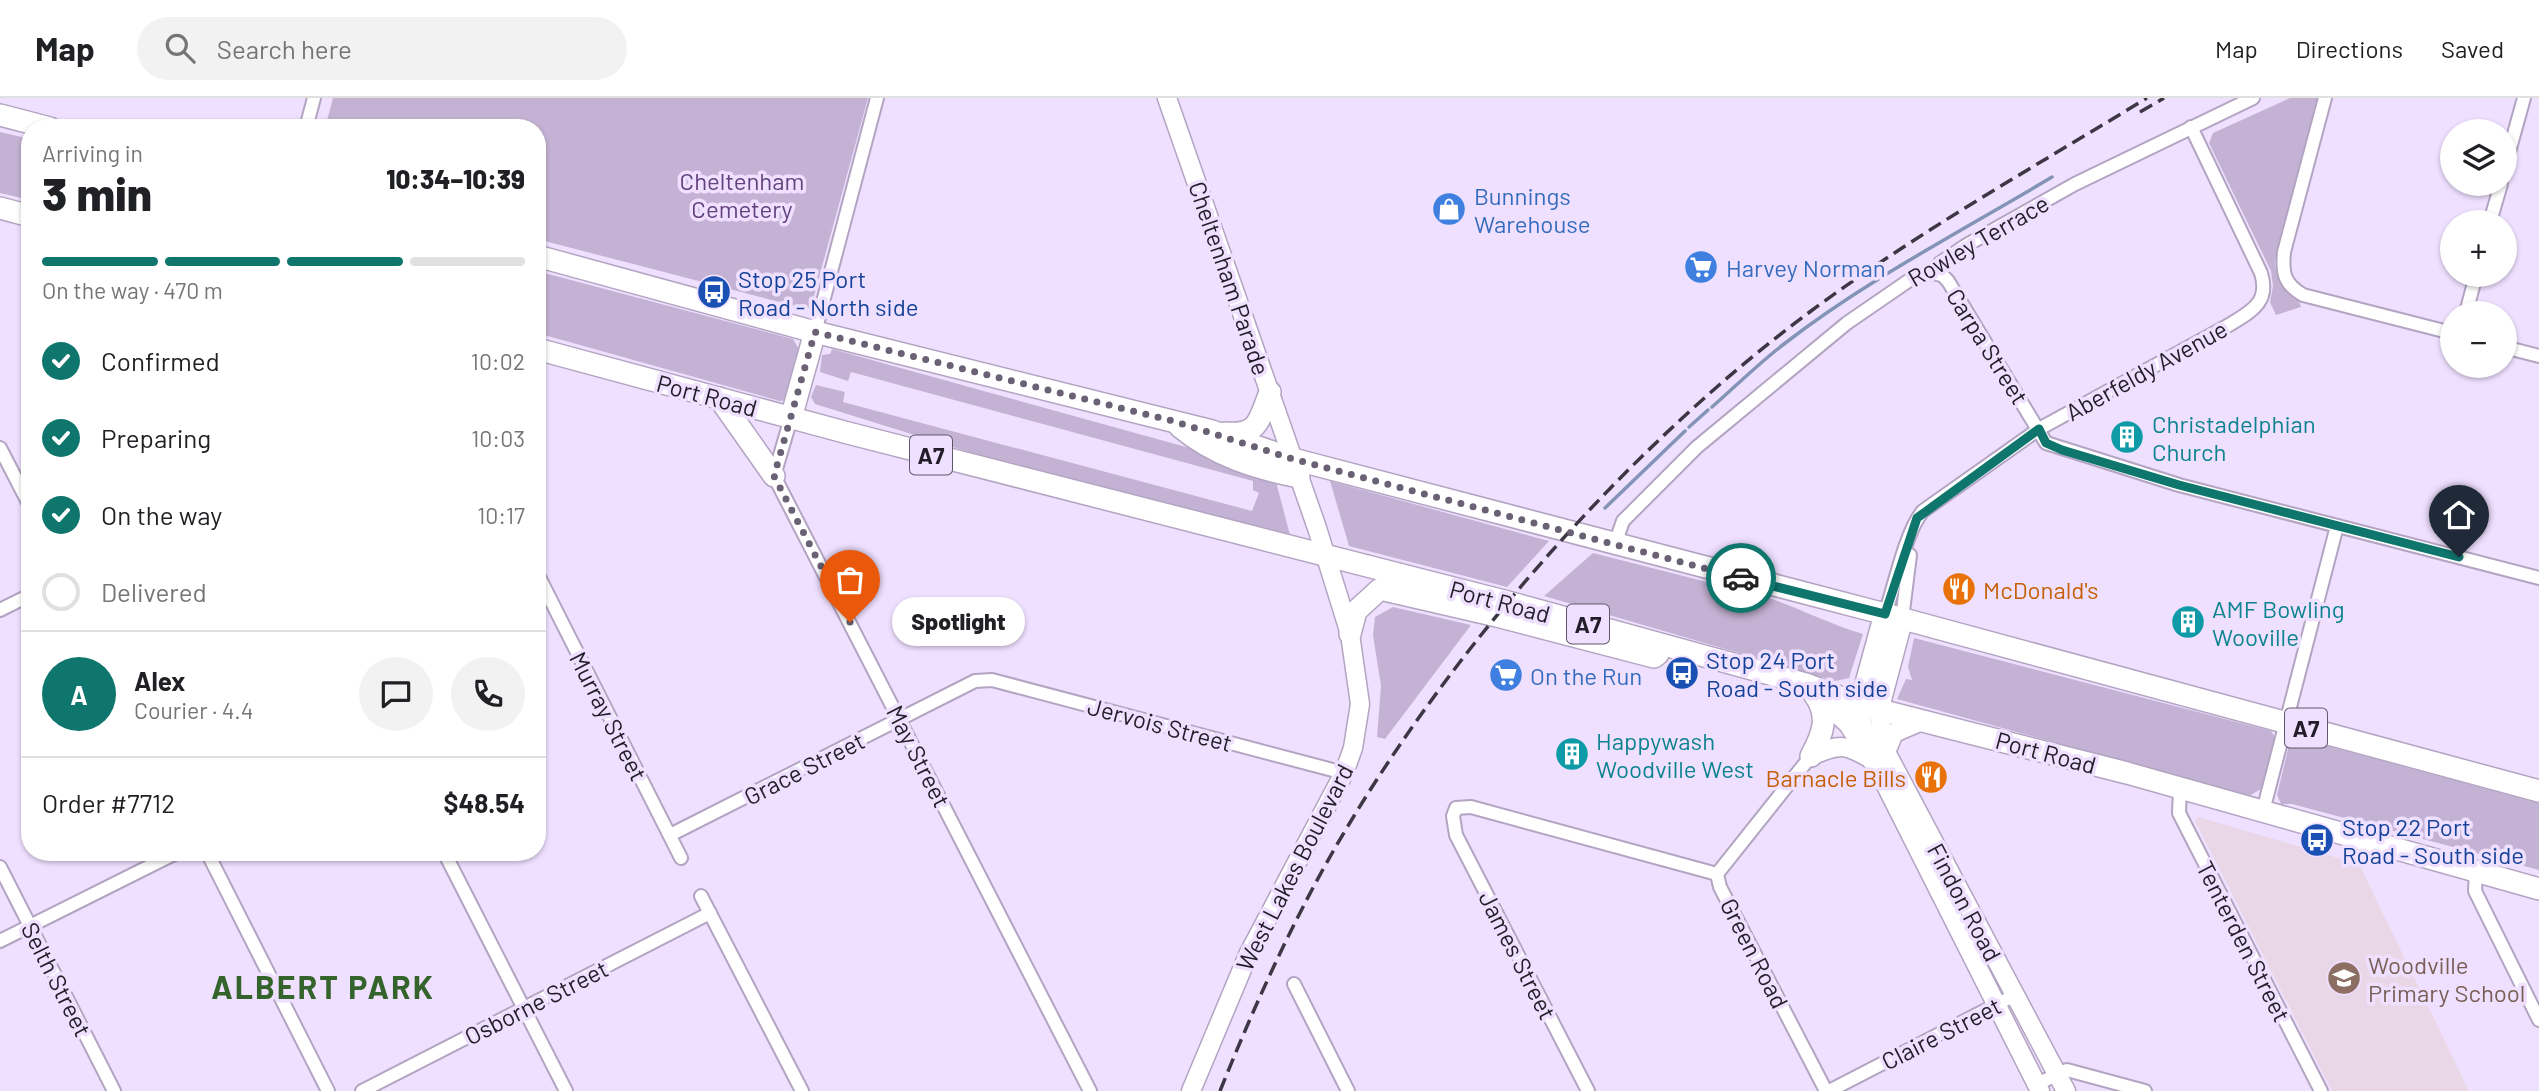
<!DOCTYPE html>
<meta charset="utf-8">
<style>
body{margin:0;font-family:Barlow,sans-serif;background:#f2f2f2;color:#202124;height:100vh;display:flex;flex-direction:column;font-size:26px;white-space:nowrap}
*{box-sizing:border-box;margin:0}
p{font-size:23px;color:#757577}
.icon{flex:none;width:38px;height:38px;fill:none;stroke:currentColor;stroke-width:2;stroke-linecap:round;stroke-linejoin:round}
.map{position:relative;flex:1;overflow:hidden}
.panel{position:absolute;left:21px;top:21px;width:525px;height:742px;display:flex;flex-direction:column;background:#fff;border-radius:28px;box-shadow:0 2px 5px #0004}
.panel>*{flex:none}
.buttons{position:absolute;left:2440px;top:21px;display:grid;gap:14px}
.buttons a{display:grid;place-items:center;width:77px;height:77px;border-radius:50%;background:#fff;box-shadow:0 2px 5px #0004;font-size:35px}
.pin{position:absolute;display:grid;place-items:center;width:60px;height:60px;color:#fff;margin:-72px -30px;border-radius:50% 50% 50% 0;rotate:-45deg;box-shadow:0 0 7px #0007}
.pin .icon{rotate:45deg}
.courier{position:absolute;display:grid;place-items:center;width:70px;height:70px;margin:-35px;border:5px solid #0f766e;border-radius:50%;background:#fff;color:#222;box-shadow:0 2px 9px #0007}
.bubble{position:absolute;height:49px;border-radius:24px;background:#fff;box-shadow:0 2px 5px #0004;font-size:23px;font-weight:800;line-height:49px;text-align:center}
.overview em{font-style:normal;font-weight:800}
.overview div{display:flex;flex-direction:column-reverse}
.overview{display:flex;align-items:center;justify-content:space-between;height:119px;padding:0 21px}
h1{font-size:46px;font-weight:800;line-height:52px}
.bar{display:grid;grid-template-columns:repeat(4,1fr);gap:10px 7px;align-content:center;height:84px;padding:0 21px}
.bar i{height:9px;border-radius:5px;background:#e0e0e0}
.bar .current{background:#0f766e}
.bar p{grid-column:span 4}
.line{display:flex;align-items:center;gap:18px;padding:0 21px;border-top:2px solid #e0e0e0}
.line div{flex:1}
.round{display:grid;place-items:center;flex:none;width:74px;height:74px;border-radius:37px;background:#f2f2f2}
ol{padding:0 21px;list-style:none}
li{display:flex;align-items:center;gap:21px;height:77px}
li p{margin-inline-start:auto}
li .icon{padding:7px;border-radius:50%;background:#0f766e;color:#fff;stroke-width:4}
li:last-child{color:#757577}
li i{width:38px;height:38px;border:4px solid #e0e0e0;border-radius:50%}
header{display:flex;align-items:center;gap:42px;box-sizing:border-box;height:98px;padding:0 35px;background:#fff;border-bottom:2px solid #e0e0e0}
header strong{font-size:33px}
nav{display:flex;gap:38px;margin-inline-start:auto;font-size:24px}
.search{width:490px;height:63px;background:#f2f2f2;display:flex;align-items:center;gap:18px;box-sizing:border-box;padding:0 24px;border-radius:38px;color:#757577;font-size:26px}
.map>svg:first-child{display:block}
.education{fill:#e9d7e7}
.green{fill:#c4b2d4}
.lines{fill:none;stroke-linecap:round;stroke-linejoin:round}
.stream{stroke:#8494b6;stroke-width:3.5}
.minor-casing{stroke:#b3a4c2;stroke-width:16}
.secondary-casing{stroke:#b3a4c2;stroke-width:21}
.trunk-casing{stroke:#b3a4c2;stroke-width:24}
.minor{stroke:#fff;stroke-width:12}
.secondary{stroke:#fff;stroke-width:18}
.trunk{stroke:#fff;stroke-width:21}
.rail{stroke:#3d3644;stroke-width:3.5;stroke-dasharray:14 7;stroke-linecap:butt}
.done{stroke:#6a6174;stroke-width:7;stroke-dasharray:0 12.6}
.route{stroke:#0f766e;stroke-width:9}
.labels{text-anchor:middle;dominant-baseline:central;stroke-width:7;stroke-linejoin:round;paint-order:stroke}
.shield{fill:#efe0ff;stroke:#605869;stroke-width:2}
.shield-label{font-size:23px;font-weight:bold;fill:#231d29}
.park-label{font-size:24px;fill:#63437e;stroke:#efe0ff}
.shop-label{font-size:24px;fill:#366cbe;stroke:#efe0ff;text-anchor:start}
.street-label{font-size:24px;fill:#231d29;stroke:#efe0ff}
.transit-label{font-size:24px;fill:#164399;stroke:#efe0ff;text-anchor:start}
.culture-label{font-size:24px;fill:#0d838f;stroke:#efe0ff;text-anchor:start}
.food-label{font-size:24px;fill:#c56008;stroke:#efe0ff;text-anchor:start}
.education-label{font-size:24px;fill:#785e54;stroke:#efe0ff;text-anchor:start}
.district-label{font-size:32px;font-weight:bold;letter-spacing:2px;fill:#34642c;stroke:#efe0ff}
</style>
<header>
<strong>Map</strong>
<div class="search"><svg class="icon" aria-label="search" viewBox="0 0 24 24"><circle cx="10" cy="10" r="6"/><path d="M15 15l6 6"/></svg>Search here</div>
<nav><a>Map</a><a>Directions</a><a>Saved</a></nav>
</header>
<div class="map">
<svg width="2539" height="993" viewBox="0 0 2539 993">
<rect width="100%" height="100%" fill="#efe0ff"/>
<polygon class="education" points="2198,719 2359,766 2469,993 2332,993 2195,723"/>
<g class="green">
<polygon points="333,0 868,0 811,209 806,211 537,141 537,30 325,30"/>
<path d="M 2290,0 L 2317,0 L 2275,164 C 2276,195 2297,192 2301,209 L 2276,217 L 2270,204 L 2273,188 L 2271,173 L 2209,45 L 2213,35 Z"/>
<polygon points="0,34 30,41 30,102 0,95"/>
<polygon points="537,173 793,241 801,255 786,302 780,303 537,235"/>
<polygon points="832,251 1204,354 1275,380 1290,437 1049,379 815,306 811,299 816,287 845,294 843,304 1252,413 1259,395 1253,392 1253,383 851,274 848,283 820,274 822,257 830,256"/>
<polygon points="1330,383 1549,443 1507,489 1349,448"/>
<path d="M 1593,455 L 1766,499 C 1799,510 1829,526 1863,536 L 1849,580 L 1835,583 L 1544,498 Z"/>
<polygon points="1393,509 1471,527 1385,641 1377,639 1381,588 1373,537 1375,519"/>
<polygon points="1914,540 2271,633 2275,639 2261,691 2249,698 1897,601 1906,581 1912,582 1908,569"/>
<polygon points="2301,641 2539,705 2539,772 2292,706 2281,706 2277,697 2289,647"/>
</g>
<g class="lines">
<g class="stream">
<path d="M 1712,309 C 1736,288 1759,265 1784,246 C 1868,181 1962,133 2052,79"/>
<polyline points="1689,329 1708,312"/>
<polyline points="1605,410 1685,333"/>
</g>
<g class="minor-casing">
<g id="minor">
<path d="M 2325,0 L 2284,154 C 2282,175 2284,186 2303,197 L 2452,235"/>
<polyline points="306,30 314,0"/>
<polyline points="2504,72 2524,0"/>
<polyline points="2490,124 2501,86"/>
<polyline points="1931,175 1942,177 1948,183 2046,345 2179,387 2539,480"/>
<polyline points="2466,215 2476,177"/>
<polyline points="815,234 877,0"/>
<polyline points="2504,249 2539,258"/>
<polyline points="791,320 774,378 1090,993"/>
<polyline points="0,350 30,408"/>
<polyline points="1615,446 1623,423 1697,349 1847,225 1914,179 1931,175 1940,165 1965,148 2075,86 2253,0"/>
<polyline points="537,475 681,760"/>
<polyline points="0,512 30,497"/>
<path d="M 1885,516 C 1894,490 1906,432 1923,413 L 2039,331 L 2229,227 C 2252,213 2270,204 2261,175 L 2191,29"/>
<polyline points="1902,521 1910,457"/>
<polyline points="1811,658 1717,776 1720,789 1826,993"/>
<polyline points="2180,690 2179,715 2321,993"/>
<polyline points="2263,713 2337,428"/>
<polyline points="670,737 975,583 992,582 1344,675"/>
<polyline points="207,754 328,993"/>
<polyline points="444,754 566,993"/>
<polyline points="0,769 114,993"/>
<polyline points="2476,773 2475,793 2539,922"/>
<polyline points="701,798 802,993"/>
<polyline points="0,843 178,754"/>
<polyline points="1294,886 1348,993"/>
<polyline points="2037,986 2067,972 2145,993"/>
<polyline points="362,993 710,815"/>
<polyline points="1588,993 1456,737 1453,718 1456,710 1471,709 1717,776"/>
<polyline points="1829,993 2015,897"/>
</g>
</g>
<g class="secondary-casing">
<g id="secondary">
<polyline points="1167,0 1317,430 1350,536 1360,606 1353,650 1344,675 1248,857 1191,993"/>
<polyline points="1860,607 1862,625 1873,662 2040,993"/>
<polyline points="1878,611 1886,654 2066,993"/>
<polyline points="1886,654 1894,635 1924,622"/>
<path d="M 1811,658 C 1842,645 1844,646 1873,662"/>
</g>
</g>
<g class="trunk-casing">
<g id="trunk">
<polyline points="0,17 50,30"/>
<polyline points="0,110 30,118"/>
<polyline points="537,158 815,234 1212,333 1293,361 1885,516 2539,693"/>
<polyline points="537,251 848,335 1508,504 1806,586 1860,607 2127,675 2539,791"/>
<polyline points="719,300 774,378"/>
<polyline points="791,320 815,234"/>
<path d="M 1180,329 C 1215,358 1255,370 1299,379"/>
<path d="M 1225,335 C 1259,338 1259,322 1270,294"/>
<polyline points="1350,536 1356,513 1380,491 1497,518 1654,559 1658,556"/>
<polyline points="1818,597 1849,625 1873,662"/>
<polyline points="1860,607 1885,516"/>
<polyline points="1878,611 1902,521"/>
<path d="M 1811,658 C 1823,636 1830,618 1814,596"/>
</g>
</g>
<use href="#minor" class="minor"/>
<use href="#secondary" class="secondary"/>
<use href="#trunk" class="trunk"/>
<g class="rail">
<polyline points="2140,14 2164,0"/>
<path d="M 1220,993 C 1245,931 1272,869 1303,809 C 1414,591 1615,358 1811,213 C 1918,134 2034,69 2147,0"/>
</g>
</g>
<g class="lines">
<polyline class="done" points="850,524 774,378 815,234 1173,323 1293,361 1741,480"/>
<polyline class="route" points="1741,480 1885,516 1917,420 2039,331 2046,345 2062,352 2179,387 2459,459"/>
</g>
<defs>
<g id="shop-disc" transform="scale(1.75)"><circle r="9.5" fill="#3f7fe0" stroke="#efe0ff"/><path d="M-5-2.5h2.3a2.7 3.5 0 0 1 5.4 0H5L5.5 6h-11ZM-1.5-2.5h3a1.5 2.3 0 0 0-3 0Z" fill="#fff"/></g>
<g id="supermarket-disc" transform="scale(1.75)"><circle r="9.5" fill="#3f7fe0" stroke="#efe0ff"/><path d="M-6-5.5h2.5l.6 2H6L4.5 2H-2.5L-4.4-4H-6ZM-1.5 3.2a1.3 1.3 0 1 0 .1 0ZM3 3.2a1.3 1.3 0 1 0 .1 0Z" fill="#fff"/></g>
<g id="bus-disc" transform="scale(1.75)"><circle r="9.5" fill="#1a4fb4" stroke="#efe0ff"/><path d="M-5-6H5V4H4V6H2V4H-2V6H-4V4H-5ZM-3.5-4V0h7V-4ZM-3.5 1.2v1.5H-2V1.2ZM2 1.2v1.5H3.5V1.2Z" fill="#fff"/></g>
<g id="building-disc" transform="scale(1.75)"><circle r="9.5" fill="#0f9aa8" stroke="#efe0ff"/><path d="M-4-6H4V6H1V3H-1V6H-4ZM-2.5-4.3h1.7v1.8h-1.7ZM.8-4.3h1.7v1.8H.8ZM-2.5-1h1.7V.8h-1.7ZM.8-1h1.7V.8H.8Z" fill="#fff"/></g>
<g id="restaurant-disc" transform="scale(1.75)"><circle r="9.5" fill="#e8710a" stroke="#efe0ff"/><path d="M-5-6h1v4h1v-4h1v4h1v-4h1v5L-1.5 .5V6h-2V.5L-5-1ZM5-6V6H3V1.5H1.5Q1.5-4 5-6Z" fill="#fff"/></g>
<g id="school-disc" transform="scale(1.75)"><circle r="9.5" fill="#8d6e63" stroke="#efe0ff"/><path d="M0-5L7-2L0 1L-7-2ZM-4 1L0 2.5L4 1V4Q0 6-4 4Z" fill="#fff"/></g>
</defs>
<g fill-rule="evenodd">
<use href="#shop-disc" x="1449" y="111"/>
<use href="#supermarket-disc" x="1701" y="169"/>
<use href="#bus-disc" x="714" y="194"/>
<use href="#building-disc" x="2127" y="339"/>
<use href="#restaurant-disc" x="1959" y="491"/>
<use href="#building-disc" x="2188" y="524"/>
<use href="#bus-disc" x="1682" y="575"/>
<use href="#supermarket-disc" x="1506" y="577"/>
<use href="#building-disc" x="1572" y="656"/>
<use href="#restaurant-disc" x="1931" y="679"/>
<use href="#bus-disc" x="2317" y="742"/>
<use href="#school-disc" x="2344" y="880"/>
</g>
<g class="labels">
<g class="shield">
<rect x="910" y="337.5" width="42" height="39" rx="5"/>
<rect x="1567" y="506.5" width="42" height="39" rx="5"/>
<rect x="2285" y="610.5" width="42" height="39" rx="5"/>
</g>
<g class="shield-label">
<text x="931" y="357">A7</text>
<text x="1588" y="526">A7</text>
<text x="2306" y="630">A7</text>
</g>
<g class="park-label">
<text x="742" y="82">Cheltenham<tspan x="742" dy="28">Cemetery</tspan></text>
</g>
<g class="shop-label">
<text x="1474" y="97">Bunnings<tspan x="1474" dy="28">Warehouse</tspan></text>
<text x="1726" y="169">Harvey Norman</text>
<text x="1530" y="577">On the Run</text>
</g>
<g class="street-label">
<text transform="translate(1978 142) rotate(-30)">Rowley Terrace</text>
<text transform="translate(1230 180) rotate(71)">Cheltenham Parade</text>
<text transform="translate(1988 248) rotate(58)">Carpa Street</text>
<text transform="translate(2146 272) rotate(-29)">Aberfeldy Avenue</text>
<text transform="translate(707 297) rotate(15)">Port Road</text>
<text transform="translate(1500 503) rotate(15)">Port Road</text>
<text transform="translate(609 618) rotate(63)">Murray Street</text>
<text transform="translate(1160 626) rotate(15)">Jervois Street</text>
<text transform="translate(2046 654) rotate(15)">Port Road</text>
<text transform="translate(919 658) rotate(63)">May Street</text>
<text transform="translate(804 670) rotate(-27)">Grace Street</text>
<text transform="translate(1294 769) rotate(-63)">West Lakes Boulevard</text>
<text transform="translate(1965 804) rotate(62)">Findon Road</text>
<text transform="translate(2244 843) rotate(63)">Tenterden Street</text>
<text transform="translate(1755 855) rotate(63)">Green Road</text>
<text transform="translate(1518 857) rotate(63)">James Street</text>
<text transform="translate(57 881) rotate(63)">Selth Street</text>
<text transform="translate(536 904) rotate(-27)">Osborne Street</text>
<text transform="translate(1941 935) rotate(-27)">Claire Street</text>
</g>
<g class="transit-label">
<text x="738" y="180">Stop 25 Port<tspan x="738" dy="28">Road - North side</tspan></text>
<text x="1706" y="561">Stop 24 Port<tspan x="1706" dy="28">Road - South side</tspan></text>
<text x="2342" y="728">Stop 22 Port<tspan x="2342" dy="28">Road - South side</tspan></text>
</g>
<g class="culture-label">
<text x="2152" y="325">Christadelphian<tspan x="2152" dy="28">Church</tspan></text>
<text x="2212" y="510">AMF Bowling<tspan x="2212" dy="28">Wooville</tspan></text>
<text x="1596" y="642">Happywash<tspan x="1596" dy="28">Woodville West</tspan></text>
</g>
<g class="food-label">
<text x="1983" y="491">McDonald's</text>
<text x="1906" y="679" text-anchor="end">Barnacle Bills</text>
</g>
<g class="education-label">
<text x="2368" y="866">Woodville<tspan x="2368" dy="28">Primary School</tspan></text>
</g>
<g class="district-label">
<text x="323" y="888">ALBERT PARK</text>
</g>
</g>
</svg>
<div class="buttons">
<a><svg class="icon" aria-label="layers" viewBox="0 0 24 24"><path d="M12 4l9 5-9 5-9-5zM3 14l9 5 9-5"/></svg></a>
<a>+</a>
<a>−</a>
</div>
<div class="pin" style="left:850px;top:524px;background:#ea580c"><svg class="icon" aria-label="bag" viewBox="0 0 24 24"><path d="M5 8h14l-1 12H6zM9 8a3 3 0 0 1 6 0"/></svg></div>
<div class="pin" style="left:2459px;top:459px;background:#1f2937"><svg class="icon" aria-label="home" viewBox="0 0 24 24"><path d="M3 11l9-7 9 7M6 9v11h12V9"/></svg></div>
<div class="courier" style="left:1741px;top:480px"><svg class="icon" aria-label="car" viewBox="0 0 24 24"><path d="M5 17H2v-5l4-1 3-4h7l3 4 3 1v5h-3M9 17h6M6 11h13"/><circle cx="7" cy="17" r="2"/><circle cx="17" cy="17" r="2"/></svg></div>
<div class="bubble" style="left:892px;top:499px;width:133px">Spotlight</div>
<section class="panel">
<div class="overview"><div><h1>3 min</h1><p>Arriving in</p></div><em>10:34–10:39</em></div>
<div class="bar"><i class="current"></i><i class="current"></i><i class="current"></i><i></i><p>On the way · 470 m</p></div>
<ol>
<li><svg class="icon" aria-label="check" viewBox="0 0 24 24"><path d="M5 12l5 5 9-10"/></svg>Confirmed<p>10:02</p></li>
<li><svg class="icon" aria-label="check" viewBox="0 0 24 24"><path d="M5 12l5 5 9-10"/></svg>Preparing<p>10:03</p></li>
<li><svg class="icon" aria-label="check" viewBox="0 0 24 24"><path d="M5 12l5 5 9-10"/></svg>On the way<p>10:17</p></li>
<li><i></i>Delivered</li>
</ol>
<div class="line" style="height:126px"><b class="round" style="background:#0f766e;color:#fff">A</b><div><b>Alex</b><p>Courier · 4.4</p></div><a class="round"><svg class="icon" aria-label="chat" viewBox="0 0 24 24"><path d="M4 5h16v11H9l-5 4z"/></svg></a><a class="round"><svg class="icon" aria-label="phone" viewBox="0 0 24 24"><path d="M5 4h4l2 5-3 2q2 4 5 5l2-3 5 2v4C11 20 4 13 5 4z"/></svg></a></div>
<div class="line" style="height:91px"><div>Order #7712</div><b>$48.54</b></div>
</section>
</div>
